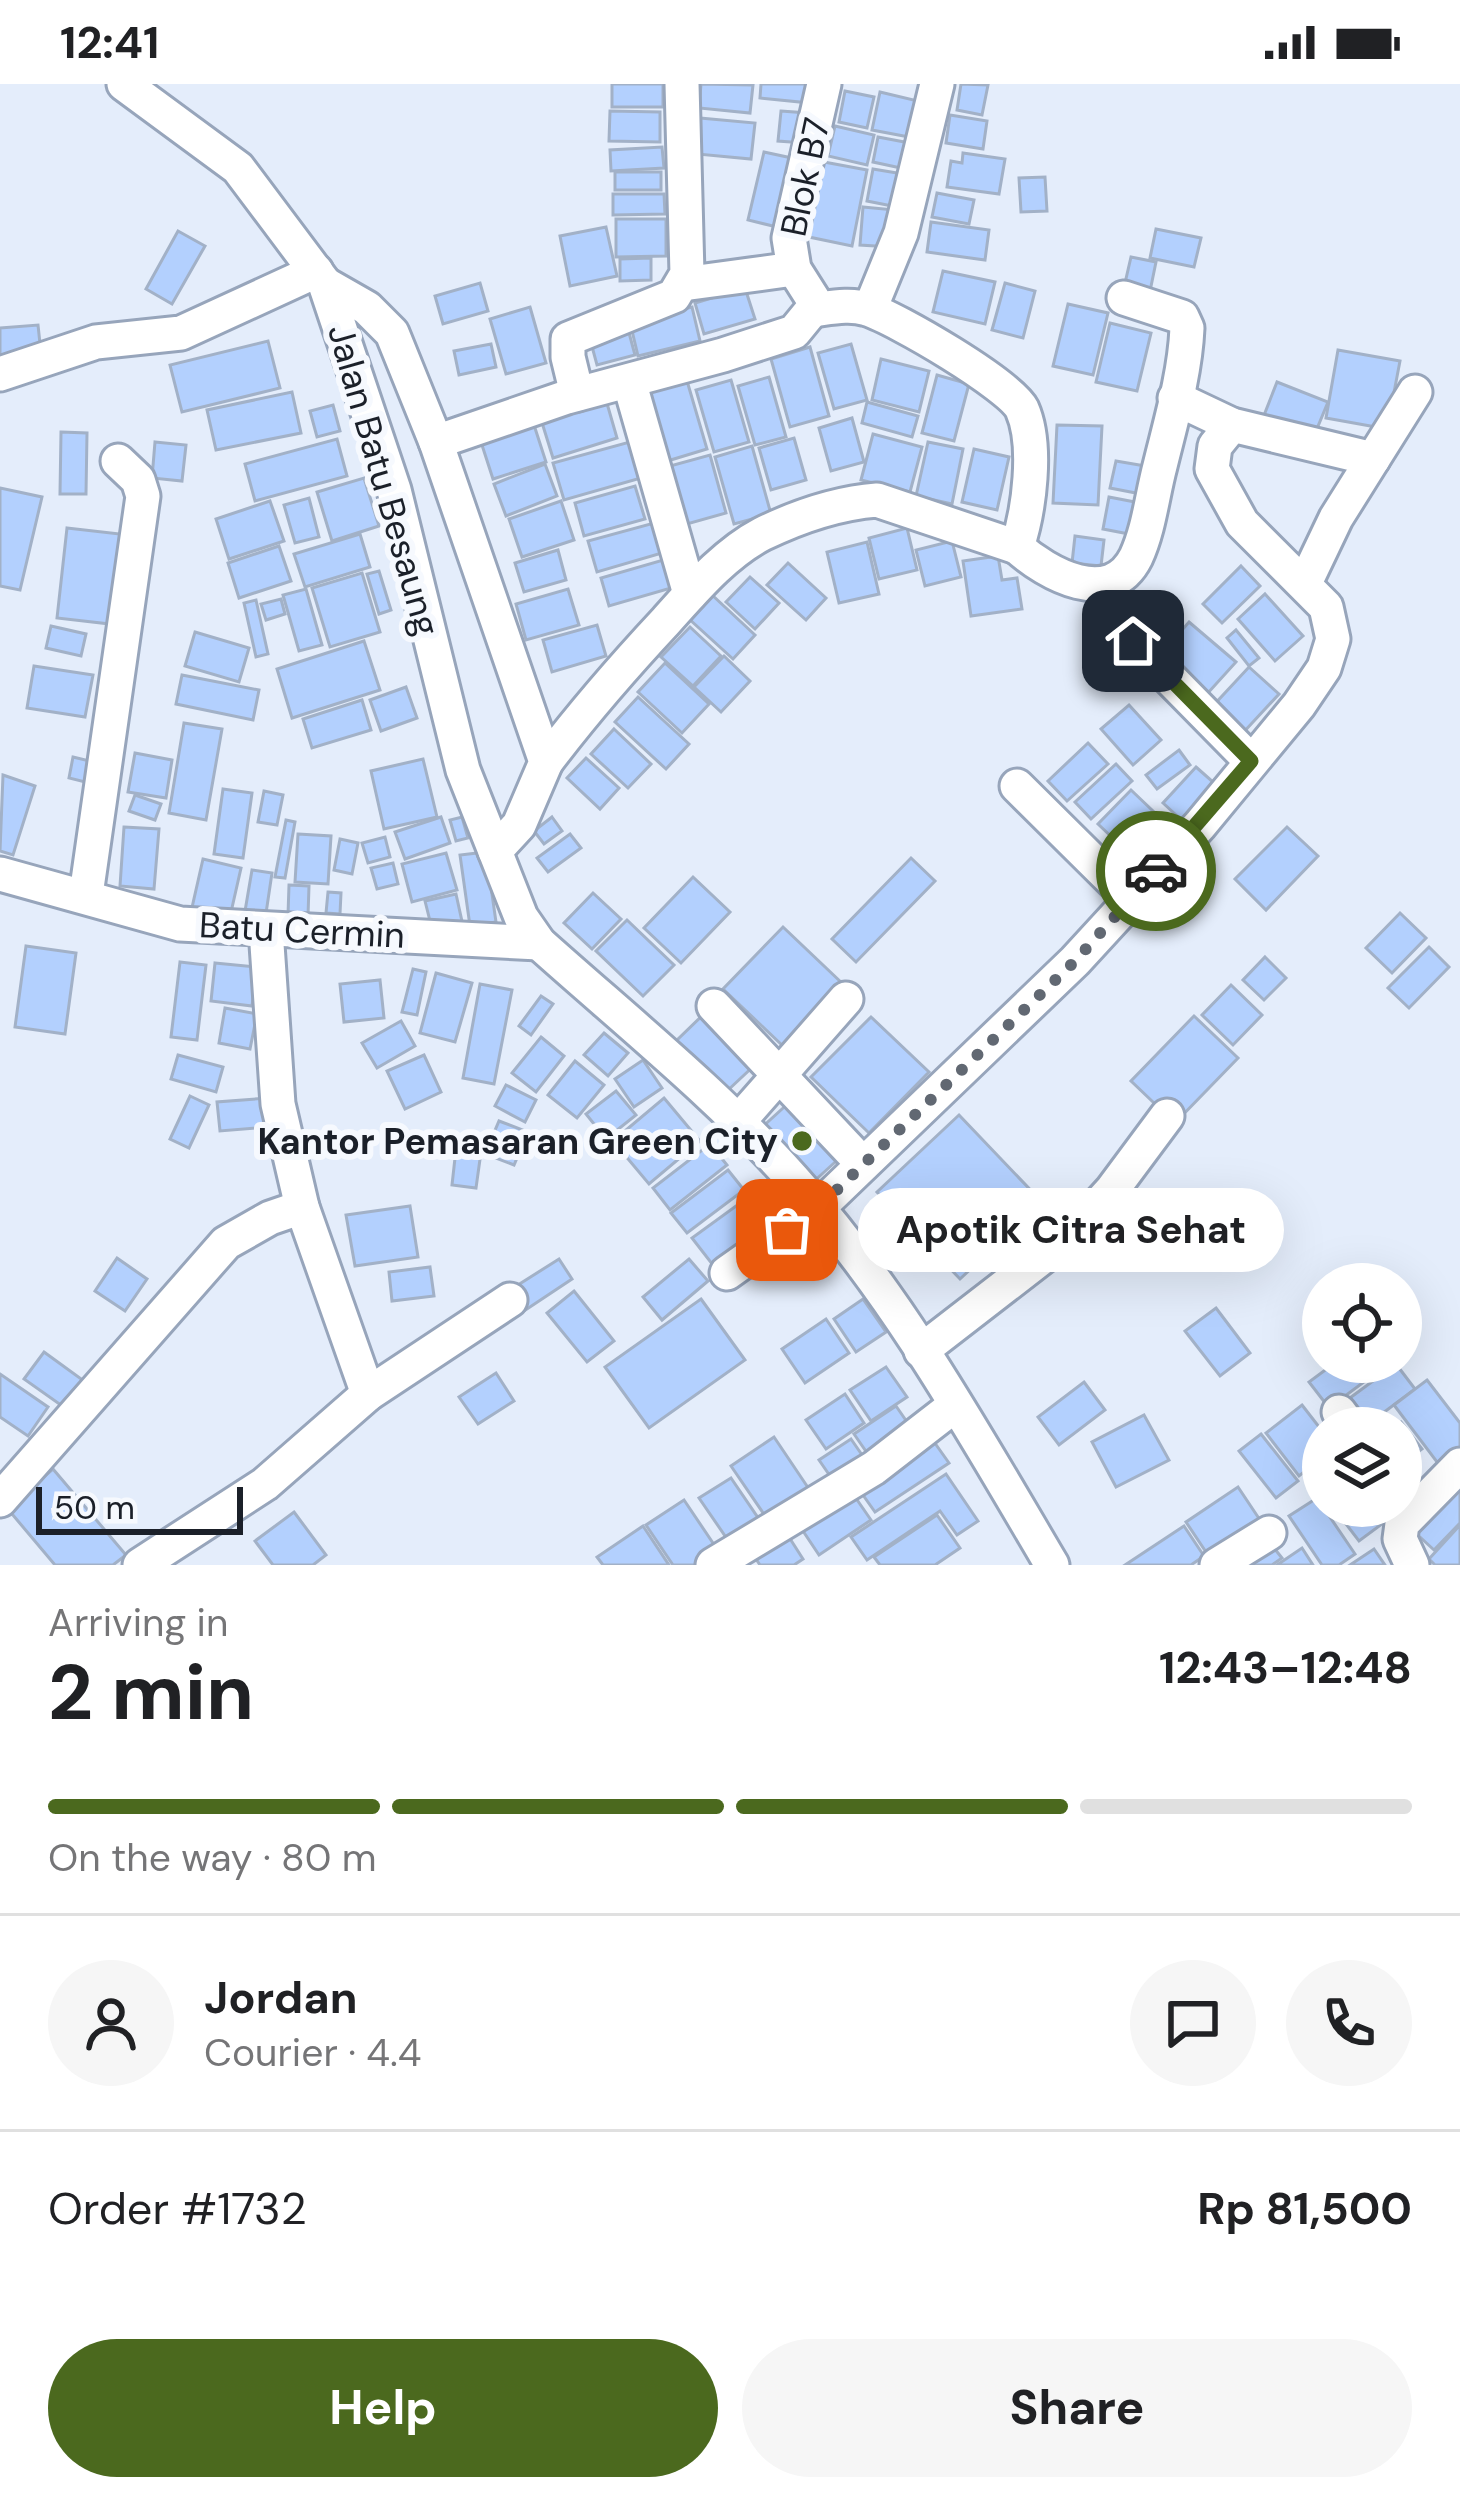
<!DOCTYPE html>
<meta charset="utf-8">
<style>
body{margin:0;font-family:"DM Sans",sans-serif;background:#f6f6f6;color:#202124;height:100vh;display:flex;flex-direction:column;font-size:45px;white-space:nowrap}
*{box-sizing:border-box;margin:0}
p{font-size:39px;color:#757577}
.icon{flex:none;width:66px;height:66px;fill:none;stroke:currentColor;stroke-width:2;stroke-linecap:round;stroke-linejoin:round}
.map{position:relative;height:1481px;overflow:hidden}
.sheet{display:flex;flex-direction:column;background:#fff;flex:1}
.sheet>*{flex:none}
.controls{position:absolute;left:1302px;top:1179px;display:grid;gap:24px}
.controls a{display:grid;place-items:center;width:120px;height:120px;border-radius:50%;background:#fff;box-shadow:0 12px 48px #0002;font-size:60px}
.scale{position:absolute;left:36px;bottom:30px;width:207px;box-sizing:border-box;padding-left:12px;border:6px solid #1b2029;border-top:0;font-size:33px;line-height:42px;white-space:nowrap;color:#1b2029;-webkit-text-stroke:9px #f6f9fe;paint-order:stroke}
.pin{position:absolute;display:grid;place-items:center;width:102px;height:102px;color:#fff;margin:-51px;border-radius:24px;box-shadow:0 6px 18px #0006}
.courier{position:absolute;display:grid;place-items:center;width:120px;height:120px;margin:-60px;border:9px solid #4b691e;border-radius:50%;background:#fff;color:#222;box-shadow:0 3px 15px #0007}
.bubble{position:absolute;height:84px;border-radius:42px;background:#fff;box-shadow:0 12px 48px #0002;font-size:39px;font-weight:700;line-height:84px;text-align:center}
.summary em{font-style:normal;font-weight:700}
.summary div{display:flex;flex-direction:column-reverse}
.summary{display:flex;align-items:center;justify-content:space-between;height:204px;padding:0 48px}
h1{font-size:78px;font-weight:700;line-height:90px}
.bar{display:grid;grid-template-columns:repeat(4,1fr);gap:18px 12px;align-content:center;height:144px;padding:0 48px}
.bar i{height:15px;border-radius:9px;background:#e0e0e0}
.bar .on{background:#4b691e}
.bar p{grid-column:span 4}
.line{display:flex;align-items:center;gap:30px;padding:0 48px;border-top:3px solid #e0e0e0}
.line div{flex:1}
.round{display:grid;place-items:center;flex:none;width:126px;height:126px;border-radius:63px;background:#f6f6f6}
.button{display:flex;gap:24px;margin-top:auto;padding:24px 48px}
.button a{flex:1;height:138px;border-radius:72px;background:#4b691e;color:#fff;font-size:48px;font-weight:700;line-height:138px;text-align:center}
.button a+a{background:#f6f6f6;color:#202124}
.status{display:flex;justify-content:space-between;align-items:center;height:84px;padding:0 60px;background:#fff;direction:ltr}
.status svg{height:33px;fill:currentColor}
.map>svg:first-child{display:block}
.building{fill:#b3d0fe;stroke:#a2b1c7;stroke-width:3}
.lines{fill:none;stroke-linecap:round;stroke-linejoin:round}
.minor-casing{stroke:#97a5bb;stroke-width:39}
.minor{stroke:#fff;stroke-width:33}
.done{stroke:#616872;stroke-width:12;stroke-dasharray:0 21.6}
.route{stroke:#4b691e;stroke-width:15}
.poi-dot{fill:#4b691e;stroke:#f6f9fe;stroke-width:4.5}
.labels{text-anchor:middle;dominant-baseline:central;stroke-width:12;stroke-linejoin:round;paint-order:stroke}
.street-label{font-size:36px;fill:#1b2029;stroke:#f6f9fe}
.poi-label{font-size:36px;font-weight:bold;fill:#1b2029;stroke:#f6f9fe;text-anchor:end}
</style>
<div class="status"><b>12:41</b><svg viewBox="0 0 49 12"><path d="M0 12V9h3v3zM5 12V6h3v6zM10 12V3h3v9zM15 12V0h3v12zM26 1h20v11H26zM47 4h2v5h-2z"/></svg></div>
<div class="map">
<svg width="1460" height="1481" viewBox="0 0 1460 1481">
<rect width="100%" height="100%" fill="#e4edfb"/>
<g class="building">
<rect x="612" y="0" width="51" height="23"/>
<polygon points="701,0 753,1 750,29 699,24"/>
<polygon points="761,0 812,0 810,19 760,14"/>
<polygon points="961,0 988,1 982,31 957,26"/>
<polygon points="845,7 874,13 867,44 839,38"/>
<polygon points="880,8 918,17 909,53 872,46"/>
<polygon points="610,27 660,28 660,58 609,57"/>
<polygon points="781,27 807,29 804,59 778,57"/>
<polygon points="950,31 987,37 983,65 946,59"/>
<polygon points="700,34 755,39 751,75 697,70"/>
<polygon points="835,42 874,51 867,81 828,72"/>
<polygon points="878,53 915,60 910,86 873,78"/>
<polygon points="662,63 664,84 611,87 610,66"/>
<polygon points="764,68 801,76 785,145 748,136"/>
<polygon points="963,69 1005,75 999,110 947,103 951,77 962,79"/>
<polygon points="824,78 867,86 852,162 809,153"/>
<polygon points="873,85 903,90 897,123 867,117"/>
<rect x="615" y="88" width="46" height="18"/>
<polygon points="1045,93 1047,127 1021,128 1019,94"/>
<polygon points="937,109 974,116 969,140 932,133"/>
<polygon points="613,110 664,110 665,130 613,131"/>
<polygon points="863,123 895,126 891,163 860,161"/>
<polygon points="616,135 666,135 666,172 616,173"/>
<polygon points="931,138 989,146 985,176 927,168"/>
<polygon points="606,143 617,192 570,202 560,152"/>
<polygon points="1156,145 1201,154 1194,183 1150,174"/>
<polygon points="178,147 205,162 172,220 146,205"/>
<polygon points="1131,173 1156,178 1148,217 1122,212"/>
<polygon points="651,174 651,196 620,197 620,175"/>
<polygon points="943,187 995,198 985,240 933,228"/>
<polygon points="480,199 488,227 443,240 435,212"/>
<polygon points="1005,199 1035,207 1023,254 992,246"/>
<polygon points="745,204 755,235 704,250 695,219"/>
<polygon points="1068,220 1108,229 1093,291 1053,282"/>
<polygon points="530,223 546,279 506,290 490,235"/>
<polygon points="692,223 700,257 638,272 630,238"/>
<polygon points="1110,239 1151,249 1137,307 1096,298"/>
<polygon points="38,241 41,269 0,272 0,244"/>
<polygon points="628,245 635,271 597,281 590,255"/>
<polygon points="268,257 280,304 182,328 170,281"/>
<polygon points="491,260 496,283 459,291 454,267"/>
<polygon points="851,260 867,316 834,325 818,269"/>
<polygon points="810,263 829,332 790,343 771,275"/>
<polygon points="1338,266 1400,277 1387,345 1326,334"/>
<polygon points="881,275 929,287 919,328 872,316"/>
<polygon points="685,290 707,365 664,378 642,302"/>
<polygon points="937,291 969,300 954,357 922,349"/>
<polygon points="769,293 786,353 755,361 738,302"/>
<polygon points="731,296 749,358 714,368 696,306"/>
<polygon points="1277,298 1328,318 1311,359 1261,339"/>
<polygon points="292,308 301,349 216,366 207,326"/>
<polygon points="604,309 617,354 553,374 539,329"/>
<polygon points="867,318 918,332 912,353 862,339"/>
<polygon points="333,321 340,347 317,353 310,327"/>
<polygon points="852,334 864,378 831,387 819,344"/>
<polygon points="534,341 546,378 493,395 481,358"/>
<polygon points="1057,341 1102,342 1098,421 1053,419"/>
<polygon points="61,348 87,349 86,410 60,410"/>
<polygon points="873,350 922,363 910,408 861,396"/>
<polygon points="794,354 806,396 771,406 759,364"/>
<polygon points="337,355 347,392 255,417 245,380"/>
<polygon points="637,356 648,392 564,416 553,379"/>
<polygon points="155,358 186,361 182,397 152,394"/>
<polygon points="928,358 963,365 952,420 916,412"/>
<polygon points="752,362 771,430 734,440 715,373"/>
<polygon points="974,365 1009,373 997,426 962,418"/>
<polygon points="710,371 726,429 687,440 670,382"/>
<polygon points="1116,377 1151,383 1146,411 1110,404"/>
<polygon points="545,380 557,412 506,432 494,400"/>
<polygon points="364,394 379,442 332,457 317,408"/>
<polygon points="635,402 645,435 584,452 575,419"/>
<polygon points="0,404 42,413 20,506 0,502"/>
<polygon points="1109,413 1140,419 1134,451 1103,445"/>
<polygon points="309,414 319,453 295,459 284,421"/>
<polygon points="270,417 284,457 229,475 216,435"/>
<polygon points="561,417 574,456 522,473 509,435"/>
<polygon points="654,439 662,469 597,488 588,457"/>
<polygon points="67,444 120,450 110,540 57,534"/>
<polygon points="907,444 917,486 879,495 869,454"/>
<polygon points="360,450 370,483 305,503 294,470"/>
<polygon points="1075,452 1104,456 1101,482 1072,479"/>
<polygon points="952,457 961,493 925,502 916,466"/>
<polygon points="867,458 879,510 839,519 827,468"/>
<polygon points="279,462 291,497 239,514 228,479"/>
<polygon points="558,466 566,496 524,508 515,479"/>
<polygon points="998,472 1002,496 1017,494 1022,525 971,532 963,477"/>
<polygon points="670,474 678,502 609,522 601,494"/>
<polygon points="788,479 826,514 806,536 767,501"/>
<polygon points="1241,482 1260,502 1222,539 1203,520"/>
<polygon points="379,487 391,526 379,530 367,490"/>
<polygon points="362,489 380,548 330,563 312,504"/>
<polygon points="750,493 779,519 755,545 726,518"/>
<polygon points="306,505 322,561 299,567 283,511"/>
<polygon points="568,505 579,541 526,556 516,520"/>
<polygon points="711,510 755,551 733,575 688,534"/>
<polygon points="1265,510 1303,552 1275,577 1238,535"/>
<polygon points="281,515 285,530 266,536 261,520"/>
<polygon points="256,516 268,570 256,573 244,519"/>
<polygon points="1189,538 1236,578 1207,610 1161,570"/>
<polygon points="597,541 606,572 552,588 543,556"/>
<polygon points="51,542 86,550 81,572 46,564"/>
<polygon points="690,543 721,572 693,602 661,573"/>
<polygon points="1236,546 1259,574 1249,582 1227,554"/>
<polygon points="195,548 249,564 239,598 185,582"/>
<polygon points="364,557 380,606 292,634 277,585"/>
<polygon points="724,572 750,597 721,628 694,603"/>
<polygon points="665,579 709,620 682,649 638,608"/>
<polygon points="34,582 93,591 85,633 27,624"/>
<polygon points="1249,583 1279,610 1241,651 1211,624"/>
<polygon points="182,591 259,606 253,636 176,620"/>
<polygon points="406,603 417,634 381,647 370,616"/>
<polygon points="638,613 689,660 666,685 615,638"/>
<polygon points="362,616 371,646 312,664 303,635"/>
<polygon points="1129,621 1161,656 1133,681 1101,645"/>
<polygon points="184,639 222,645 206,736 169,729"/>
<polygon points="614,645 651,680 628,704 591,670"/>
<polygon points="1088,659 1108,680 1067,717 1048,697"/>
<polygon points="1179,666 1190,681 1157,705 1146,691"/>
<polygon points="135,669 172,676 166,714 128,708"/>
<polygon points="73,673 98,679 93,700 69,694"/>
<polygon points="586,674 619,704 600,725 567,694"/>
<polygon points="423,675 437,733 384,745 371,687"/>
<polygon points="1116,680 1132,697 1091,735 1075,718"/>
<polygon points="1196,683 1221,705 1187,741 1163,719"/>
<polygon points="3,691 35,702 13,771 0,767"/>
<polygon points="223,705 252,709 243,774 214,770"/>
<polygon points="1131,706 1153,727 1120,761 1098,740"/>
<polygon points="264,707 283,711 277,741 258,738"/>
<polygon points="135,711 161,720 155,736 129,727"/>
<polygon points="1153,728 1183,754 1138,805 1108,779"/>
<polygon points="441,733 450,759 405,775 395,748"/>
<polygon points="462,733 468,754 456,757 450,736"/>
<polygon points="552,733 562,747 544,760 534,747"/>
<polygon points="286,736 295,738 285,794 275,793"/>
<polygon points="124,743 159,745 154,805 120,802"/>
<polygon points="1287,743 1318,772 1266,826 1235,795"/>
<polygon points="298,750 331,752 328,800 295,798"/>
<polygon points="570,750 581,764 548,788 537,774"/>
<polygon points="385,753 390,773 368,779 362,759"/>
<polygon points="340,755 358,759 352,790 334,786"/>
<polygon points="486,768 496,838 470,842 460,771"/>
<polygon points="446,769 457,806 412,818 402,780"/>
<polygon points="911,774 935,797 856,878 832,855"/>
<polygon points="203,775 241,784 229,837 191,828"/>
<polygon points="393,779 398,800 377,805 371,784"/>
<polygon points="252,786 272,789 265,836 244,833"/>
<polygon points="693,793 730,828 681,879 644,844"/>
<polygon points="289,801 309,802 308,832 288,831"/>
<polygon points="328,808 341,809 340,830 326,829"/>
<polygon points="593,809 621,835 592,865 564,839"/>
<polygon points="456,810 463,842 433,849 425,817"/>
<polygon points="1400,829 1426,854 1392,889 1366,864"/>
<polygon points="627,836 674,881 643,912 596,867"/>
<polygon points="783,843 844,901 784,963 723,905"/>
<polygon points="26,862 76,869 65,950 15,943"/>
<polygon points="1429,863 1449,883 1409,924 1388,904"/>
<polygon points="1265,873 1286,894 1264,916 1243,896"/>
<polygon points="180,878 206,881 197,956 171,953"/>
<polygon points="215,879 257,883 252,922 211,917"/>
<polygon points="413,885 426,888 417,931 402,928"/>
<polygon points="436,889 472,899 455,958 420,949"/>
<polygon points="380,896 384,934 344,938 340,900"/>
<polygon points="480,900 512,906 494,1000 463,994"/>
<polygon points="1231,901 1262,931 1233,961 1202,931"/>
<polygon points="541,912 553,920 531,951 519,942"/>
<polygon points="225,924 257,930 250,965 219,959"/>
<polygon points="708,926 759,977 726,1008 676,957"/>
<polygon points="1194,932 1238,974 1175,1039 1131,997"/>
<polygon points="871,933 929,988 869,1049 811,993"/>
<polygon points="401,937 415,962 377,984 362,959"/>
<polygon points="604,949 628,969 608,992 584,971"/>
<polygon points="541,953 564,972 536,1008 512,989"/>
<polygon points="178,971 223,983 216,1008 171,995"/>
<polygon points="424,971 441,1008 405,1025 387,987"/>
<polygon points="643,976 662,1004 634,1023 615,995"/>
<polygon points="575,977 604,1001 577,1034 548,1011"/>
<polygon points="506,1001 536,1016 525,1038 495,1022"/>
<polygon points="616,1007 636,1031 606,1055 586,1030"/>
<polygon points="190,1012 209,1021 189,1064 170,1055"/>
<polygon points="268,1014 270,1043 220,1047 217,1018"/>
<polygon points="664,1014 700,1057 649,1100 613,1057"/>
<polygon points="793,1015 844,1070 811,1100 760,1045"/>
<polygon points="959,1031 1042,1118 960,1195 877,1108"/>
<polygon points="499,1037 528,1048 514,1081 485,1070"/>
<polygon points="710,1060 727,1081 670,1126 653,1104"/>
<polygon points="456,1065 481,1068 476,1104 452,1101"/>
<polygon points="728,1086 744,1106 687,1149 671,1129"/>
<polygon points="775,1104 790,1121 766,1142 750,1125"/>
<polygon points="410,1122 418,1173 355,1182 346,1131"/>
<polygon points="736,1122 759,1152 716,1185 692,1154"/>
<polygon points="117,1174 147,1195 125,1227 95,1207"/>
<polygon points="559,1175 572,1195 524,1227 510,1206"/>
<polygon points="689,1175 708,1197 662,1236 643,1213"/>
<polygon points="430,1183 434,1212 392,1217 389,1188"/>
<polygon points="574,1207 614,1257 587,1278 547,1229"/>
<polygon points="701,1215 745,1276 649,1344 605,1283"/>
<polygon points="863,1215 886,1248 856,1268 834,1235"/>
<polygon points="1216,1224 1250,1269 1220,1292 1185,1247"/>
<polygon points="826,1235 849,1269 805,1299 782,1265"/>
<polygon points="44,1268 84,1297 65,1324 24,1295"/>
<polygon points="1336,1278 1380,1278 1384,1283 1329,1324 1309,1298"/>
<polygon points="1396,1280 1415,1305 1363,1344 1339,1322"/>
<polygon points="886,1283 907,1313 871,1337 850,1306"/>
<polygon points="496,1289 514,1317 478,1340 459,1313"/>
<polygon points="0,1290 48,1323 28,1352 0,1333"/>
<polygon points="1427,1296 1460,1339 1460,1373 1443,1386 1394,1321"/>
<polygon points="1084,1298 1105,1326 1059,1361 1038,1333"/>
<polygon points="845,1310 864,1339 826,1365 806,1336"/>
<polygon points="1302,1321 1323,1348 1323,1373 1299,1392 1266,1349"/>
<polygon points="896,1322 914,1348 872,1376 854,1350"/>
<polygon points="1144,1331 1169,1376 1116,1403 1092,1358"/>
<polygon points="1401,1338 1422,1365 1401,1380 1401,1344 1393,1344"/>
<polygon points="1261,1350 1298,1397 1276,1414 1239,1367"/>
<polygon points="774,1353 813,1411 770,1439 731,1382"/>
<polygon points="851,1355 869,1381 837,1402 819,1376"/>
<polygon points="932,1355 949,1379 875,1428 858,1404"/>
<polygon points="53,1385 126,1471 113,1481 55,1481 7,1424"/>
<polygon points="1460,1388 1460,1439 1434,1466 1408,1442"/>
<polygon points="946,1390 978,1437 957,1451 940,1427 867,1476 851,1453"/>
<polygon points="731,1394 765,1444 734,1465 699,1414"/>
<polygon points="1238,1403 1260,1436 1208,1471 1186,1438"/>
<polygon points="853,1410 871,1436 819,1471 801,1444"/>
<polygon points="1317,1414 1355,1470 1339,1481 1322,1481 1289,1432"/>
<polygon points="684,1416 719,1468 699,1481 673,1481 646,1441"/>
<polygon points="1387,1422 1394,1431 1359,1457 1333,1423"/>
<polygon points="294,1428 326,1471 313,1481 273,1481 255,1457"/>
<polygon points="937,1431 960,1464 935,1481 880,1481 874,1473"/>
<polygon points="1460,1441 1460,1481 1435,1481 1429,1475"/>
<polygon points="643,1442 669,1481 603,1481 597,1473"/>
<polygon points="1184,1442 1204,1472 1191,1481 1125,1481"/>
<polygon points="787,1450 803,1475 794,1481 760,1481 754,1472"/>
<polygon points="1266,1454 1282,1474 1272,1481 1229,1481"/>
<polygon points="1302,1464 1313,1481 1277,1481"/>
<polygon points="1374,1465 1385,1481 1350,1481"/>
</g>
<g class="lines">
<g class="minor-casing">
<g id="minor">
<path d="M 124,0 L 238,84 L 325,200 L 394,406 L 463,686 L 521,833 L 539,859 C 625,936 716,1009 793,1095 C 896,1209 974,1349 1052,1481"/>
<polyline points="325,200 367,224 392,249 436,358 546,678 519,741 495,767"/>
<polyline points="683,200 794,185"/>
<polyline points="870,225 901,149 937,0"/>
<polyline points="0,290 96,258 181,249 316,187"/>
<polyline points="629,297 690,510"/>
<polyline points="577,310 568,273 568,255 674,212 687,190 682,0"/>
<polyline points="1175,314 1232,341 1373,375"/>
<polyline points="436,358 567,313 723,271 794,248 812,226 813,215 794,185 789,154 824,0"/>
<path d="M 1017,463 C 1047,490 1110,525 1136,473 C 1149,445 1152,412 1160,382 C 1171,337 1185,290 1187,244 L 1182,233 L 1124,214"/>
<polyline points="1305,499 1336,434 1415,308"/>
<polyline points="1133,557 1251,677"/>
<path d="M 546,678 C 584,628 624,582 666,537 C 694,506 724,470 762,450 C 797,433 838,419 877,416 L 1017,463 C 1029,427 1038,361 1022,325 C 1010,301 896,234 867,225 C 850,219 829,224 812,226"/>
<polyline points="1017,702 1131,815"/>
<polyline points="0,790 180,840 539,859"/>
<polyline points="86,811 143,412 138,396 118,377"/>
<polyline points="266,846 278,1020 302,1123 368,1310"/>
<polyline points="714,922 863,1080"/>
<polyline points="738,1038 846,915"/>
<polyline points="727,1189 817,1125 1075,877 1200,741 1299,621 1324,584 1333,555 1326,523 1242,439 1212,385 1215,362 1232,341"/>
<polyline points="921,1267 1071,1151 1112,1106 1167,1032"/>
<polyline points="1339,1328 1351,1344"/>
<polyline points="0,1416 226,1159 270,1134 302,1123"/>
<polyline points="140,1481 265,1400 368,1310 510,1216"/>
<polyline points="713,1481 874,1384 954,1322"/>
<polyline points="1217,1481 1269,1449"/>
<polyline points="1412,1481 1400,1455 1402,1440 1460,1381"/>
</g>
</g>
<use href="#minor" class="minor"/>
</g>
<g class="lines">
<polyline class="done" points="787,1146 817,1125 1075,877 1156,787"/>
<polyline class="route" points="1133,557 1251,677 1156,787"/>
</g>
<circle class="poi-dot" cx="802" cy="1057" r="12"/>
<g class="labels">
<g class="street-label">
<text transform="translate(805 93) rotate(-78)">Blok B7</text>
<text transform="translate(384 396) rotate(74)">Jalan Batu Besaung</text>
<text transform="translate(302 846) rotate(3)">Batu Cermin</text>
</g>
<g class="poi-label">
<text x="778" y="1057">Kantor Pemasaran Green City</text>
</g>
</g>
</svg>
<div class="controls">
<a><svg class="icon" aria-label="locate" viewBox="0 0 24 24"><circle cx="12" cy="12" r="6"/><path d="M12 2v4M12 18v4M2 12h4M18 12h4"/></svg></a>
<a><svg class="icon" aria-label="layers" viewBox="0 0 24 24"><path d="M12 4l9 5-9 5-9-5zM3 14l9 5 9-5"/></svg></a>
</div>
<div class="scale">50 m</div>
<div class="pin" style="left:787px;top:1146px;background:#ea580c"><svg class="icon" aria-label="bag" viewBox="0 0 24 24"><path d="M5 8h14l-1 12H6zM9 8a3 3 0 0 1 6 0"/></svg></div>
<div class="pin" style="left:1133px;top:557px;background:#1f2937"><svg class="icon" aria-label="home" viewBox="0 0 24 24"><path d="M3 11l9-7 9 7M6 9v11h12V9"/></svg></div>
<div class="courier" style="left:1156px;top:787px"><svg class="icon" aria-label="car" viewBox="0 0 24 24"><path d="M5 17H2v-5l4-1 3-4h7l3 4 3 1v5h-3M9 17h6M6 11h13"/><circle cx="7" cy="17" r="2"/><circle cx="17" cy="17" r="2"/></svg></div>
<div class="bubble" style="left:858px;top:1104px;width:426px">Apotik Citra Sehat</div>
</div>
<section class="sheet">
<div class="summary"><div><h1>2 min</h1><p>Arriving in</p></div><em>12:43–12:48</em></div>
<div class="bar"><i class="on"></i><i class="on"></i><i class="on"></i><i></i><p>On the way · 80 m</p></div>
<div class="line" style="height:216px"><a class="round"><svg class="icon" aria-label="person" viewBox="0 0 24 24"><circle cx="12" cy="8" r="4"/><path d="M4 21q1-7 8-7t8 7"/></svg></a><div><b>Jordan</b><p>Courier · 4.4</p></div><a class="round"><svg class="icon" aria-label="chat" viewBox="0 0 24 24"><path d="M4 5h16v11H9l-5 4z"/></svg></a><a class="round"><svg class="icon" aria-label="phone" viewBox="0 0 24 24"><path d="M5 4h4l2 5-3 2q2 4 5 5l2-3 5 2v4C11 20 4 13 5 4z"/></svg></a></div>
<div class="line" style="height:156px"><div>Order #1732</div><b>Rp 81,500</b></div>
<div class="button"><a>Help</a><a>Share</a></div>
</section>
